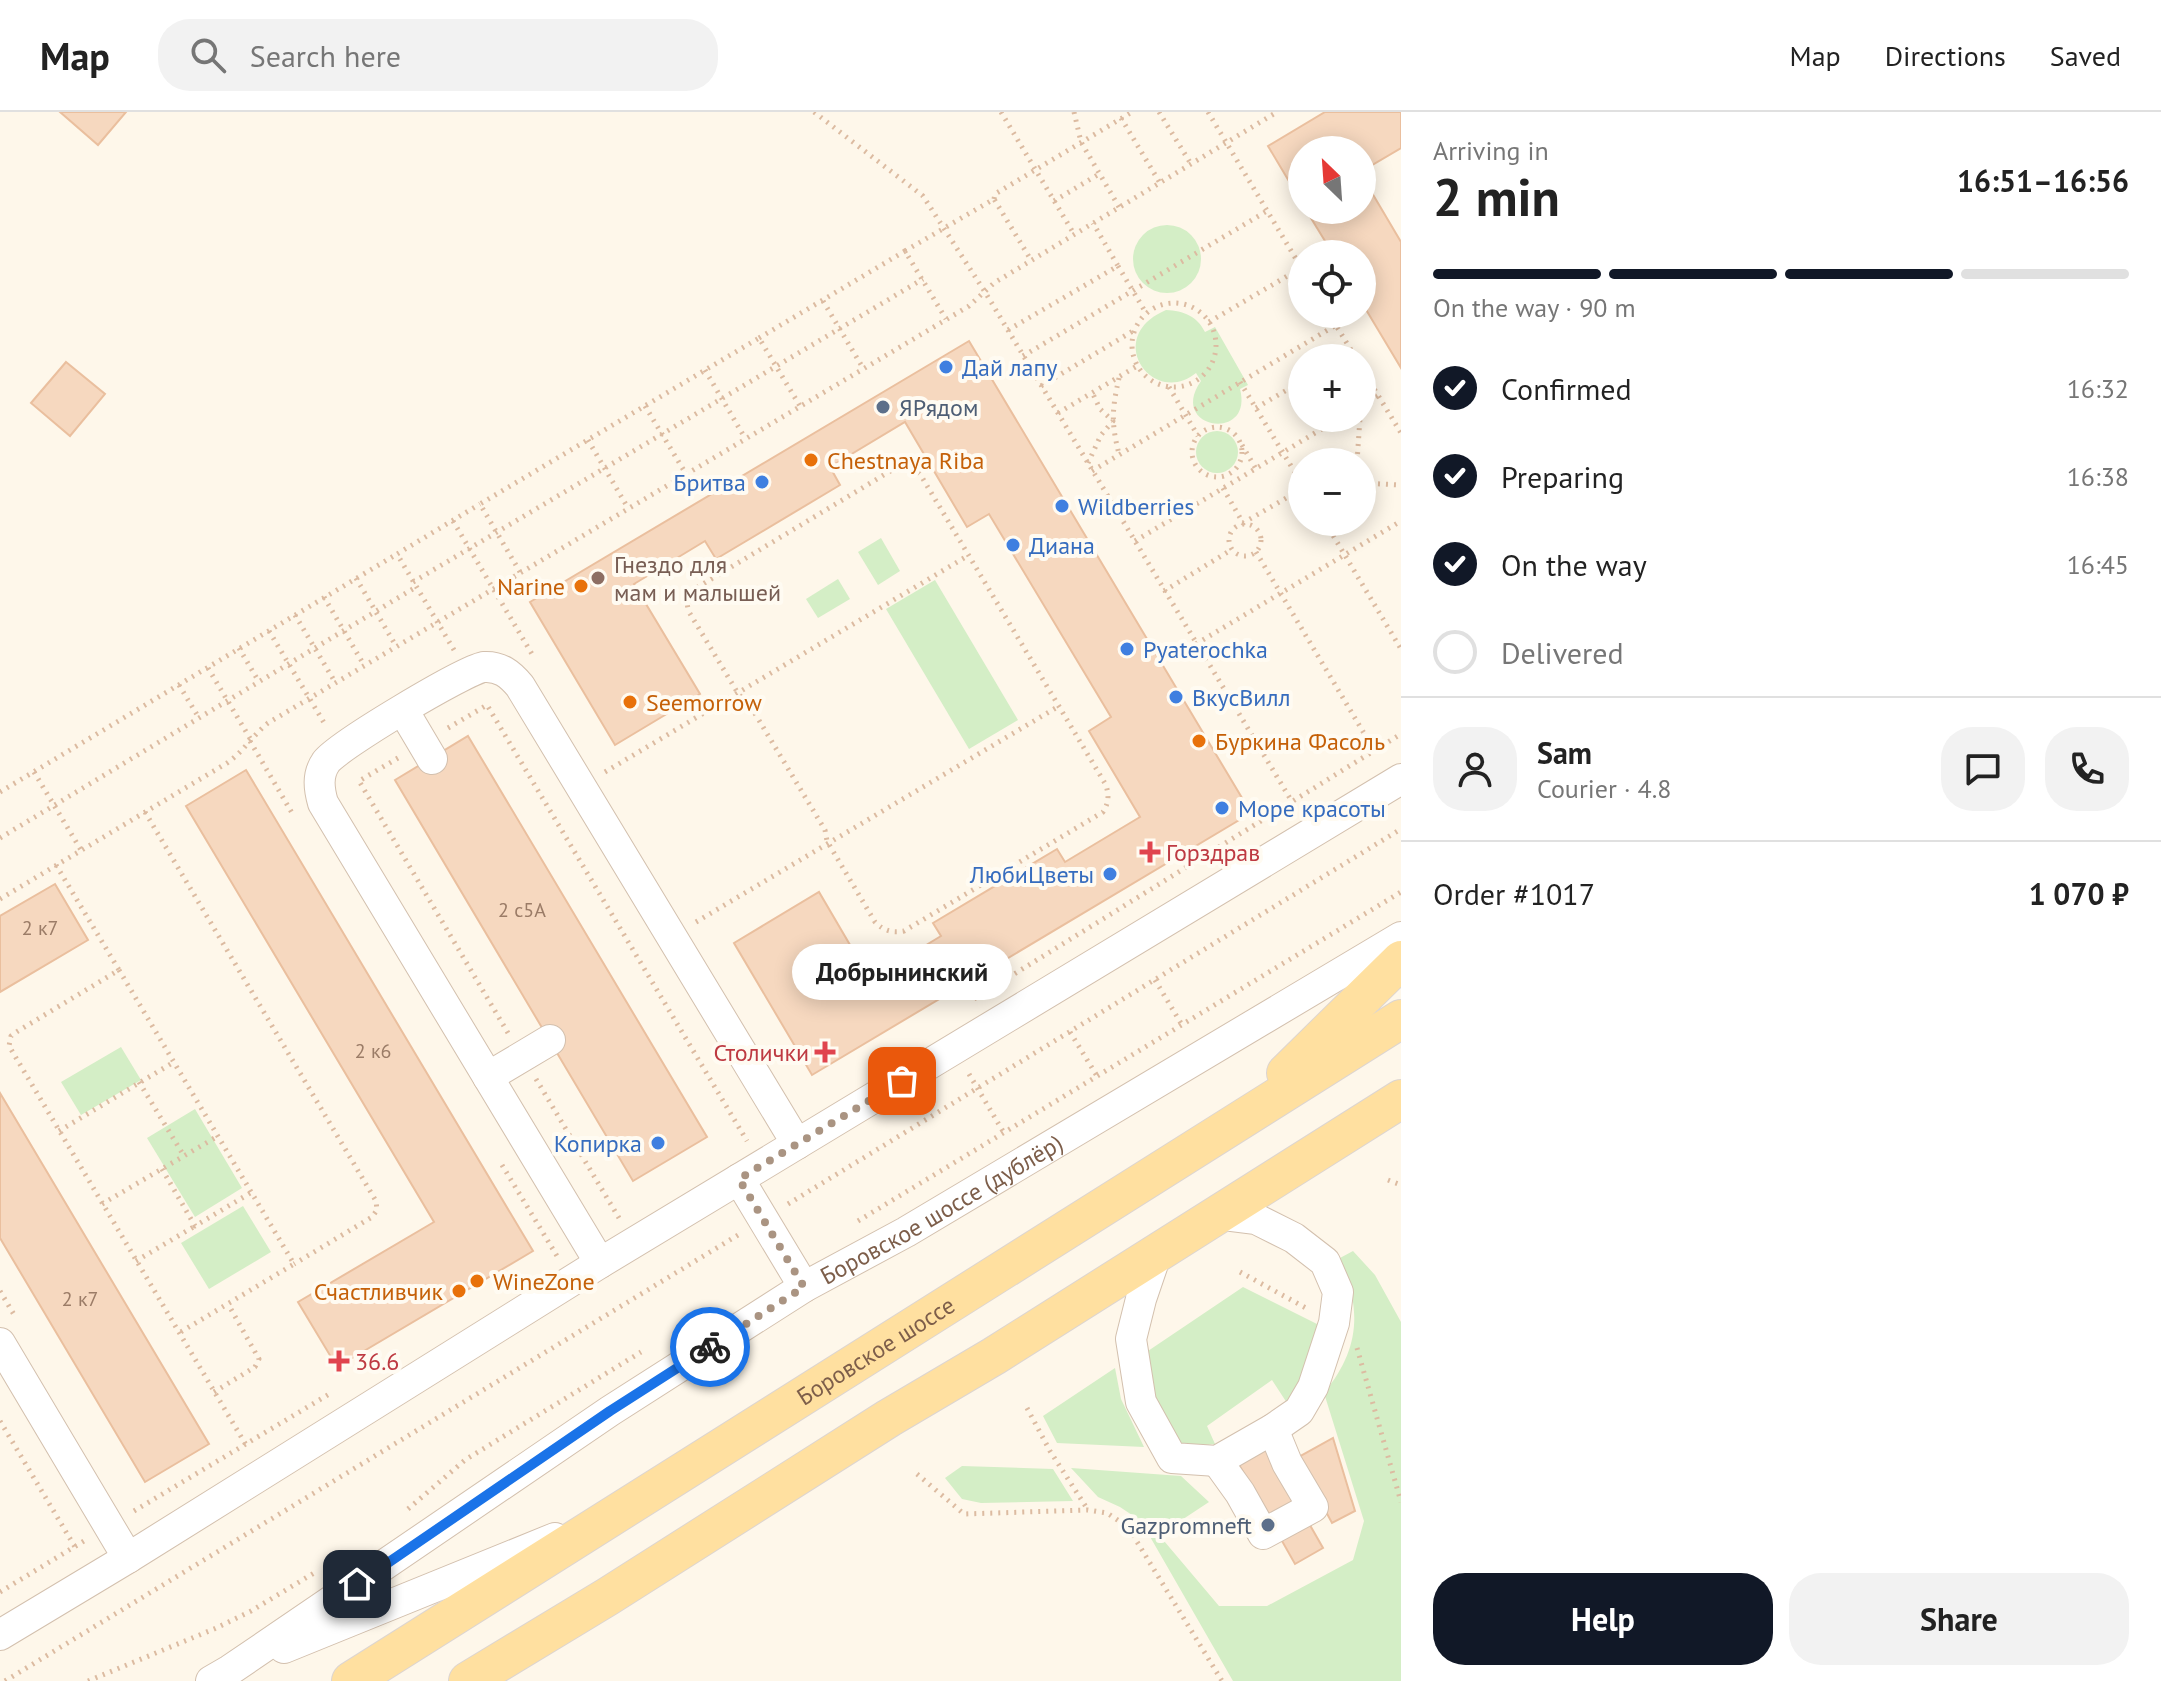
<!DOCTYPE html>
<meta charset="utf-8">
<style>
body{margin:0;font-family:"PT Sans",sans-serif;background:#f2f2f2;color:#222;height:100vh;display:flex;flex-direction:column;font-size:30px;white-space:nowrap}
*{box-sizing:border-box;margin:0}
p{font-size:26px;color:#767676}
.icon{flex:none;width:44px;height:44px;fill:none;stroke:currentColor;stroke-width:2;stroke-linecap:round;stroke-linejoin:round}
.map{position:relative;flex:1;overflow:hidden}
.drawer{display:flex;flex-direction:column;background:#fff;width:760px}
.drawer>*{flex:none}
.needle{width:52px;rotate:335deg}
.buttons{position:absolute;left:1288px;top:24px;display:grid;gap:16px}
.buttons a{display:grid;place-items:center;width:88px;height:88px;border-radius:50%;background:#fff;box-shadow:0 4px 20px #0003;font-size:40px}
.pin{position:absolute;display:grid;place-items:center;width:68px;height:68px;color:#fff;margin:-34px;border-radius:16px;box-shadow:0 4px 12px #0006}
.courier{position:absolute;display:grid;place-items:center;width:80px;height:80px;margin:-40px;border:6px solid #1a73e8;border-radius:50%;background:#fff;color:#222;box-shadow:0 2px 10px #0007}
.bubble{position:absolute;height:56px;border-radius:28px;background:#fff;box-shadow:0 4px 20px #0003;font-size:26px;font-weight:800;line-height:56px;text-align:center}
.headline em{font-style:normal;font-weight:800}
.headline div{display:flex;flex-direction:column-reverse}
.headline{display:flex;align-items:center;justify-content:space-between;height:136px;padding:0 32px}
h1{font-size:52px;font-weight:800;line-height:60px}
.bar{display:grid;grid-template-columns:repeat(4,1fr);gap:12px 8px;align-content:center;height:96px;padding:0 32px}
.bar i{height:10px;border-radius:6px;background:#e0e0e0}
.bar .active{background:#111827}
.bar p{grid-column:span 4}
.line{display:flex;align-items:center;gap:20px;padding:0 32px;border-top:2px solid #e0e0e0}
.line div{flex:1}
.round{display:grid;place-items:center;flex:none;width:84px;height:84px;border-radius:32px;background:#f2f2f2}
ol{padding:0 32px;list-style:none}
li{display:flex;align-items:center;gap:24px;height:88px}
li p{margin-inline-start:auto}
li .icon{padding:8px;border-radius:50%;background:#111827;color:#fff;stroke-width:4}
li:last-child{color:#767676}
li i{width:44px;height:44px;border:4px solid #e0e0e0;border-radius:50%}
.cta{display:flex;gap:16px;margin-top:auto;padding:16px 32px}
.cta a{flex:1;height:92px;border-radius:32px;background:#111827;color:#fff;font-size:32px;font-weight:800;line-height:92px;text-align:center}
.cta a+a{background:#f2f2f2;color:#222}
header{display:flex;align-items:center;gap:48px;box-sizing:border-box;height:112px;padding:0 40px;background:#fff;border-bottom:2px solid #e0e0e0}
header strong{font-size:38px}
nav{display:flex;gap:44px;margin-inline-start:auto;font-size:28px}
.search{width:560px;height:72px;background:#f2f2f2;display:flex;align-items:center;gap:20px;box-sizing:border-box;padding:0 28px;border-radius:32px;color:#767676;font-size:30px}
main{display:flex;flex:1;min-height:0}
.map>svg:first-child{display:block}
.green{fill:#d4eec6}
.building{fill:#f6d8bf;stroke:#eabf9e;stroke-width:2}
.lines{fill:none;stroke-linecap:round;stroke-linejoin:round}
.minor-casing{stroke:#d3c0ae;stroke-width:32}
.major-casing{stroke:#ddd5d0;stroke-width:40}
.path{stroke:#dcbba1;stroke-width:5;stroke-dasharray:2 6;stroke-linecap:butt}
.minor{stroke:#fff;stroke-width:30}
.major{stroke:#ffe0a0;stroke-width:38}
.done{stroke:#aa9482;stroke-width:8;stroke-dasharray:0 14.4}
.route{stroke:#1a73e8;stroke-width:10}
.shop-dot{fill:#3f7fe0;stroke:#fffbf2;stroke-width:3}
.service-dot{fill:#5c6f8a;stroke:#fffbf2;stroke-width:3}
.food-dot{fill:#e8710a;stroke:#fffbf2;stroke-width:3}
.education-dot{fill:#8d6e63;stroke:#fffbf2;stroke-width:3}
.health-dot{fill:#e0444e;stroke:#fffbf2;stroke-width:3}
.labels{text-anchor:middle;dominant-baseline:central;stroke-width:8;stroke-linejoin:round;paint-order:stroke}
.number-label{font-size:20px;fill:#9b7c67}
.shop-label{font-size:24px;fill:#366cbe;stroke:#fffbf2;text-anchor:start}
.service-label{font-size:24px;fill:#4e5e75;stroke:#fffbf2;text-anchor:start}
.food-label{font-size:24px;fill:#c56008;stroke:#fffbf2;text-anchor:start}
.education-label{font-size:24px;fill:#785e54;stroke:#fffbf2;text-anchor:start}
.health-label{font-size:24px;fill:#be3a42;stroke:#fffbf2;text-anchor:start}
.street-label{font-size:24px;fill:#7d5e4a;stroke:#fffbf2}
</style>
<header>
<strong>Map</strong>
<div class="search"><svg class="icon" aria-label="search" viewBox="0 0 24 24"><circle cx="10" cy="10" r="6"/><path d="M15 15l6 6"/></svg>Search here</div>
<nav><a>Map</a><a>Directions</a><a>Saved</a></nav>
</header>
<main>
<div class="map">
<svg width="1401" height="1569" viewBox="0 0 1401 1569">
<rect width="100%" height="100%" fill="#fef7ea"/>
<g class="green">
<circle cx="1167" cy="147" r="34"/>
<path d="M 1166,198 C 1184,199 1197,204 1205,220 L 1215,215 L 1248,273 L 1240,277 C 1254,331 1167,317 1201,269 L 1196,261 C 1153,296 1102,225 1166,198 Z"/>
<circle cx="1217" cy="340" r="21"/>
<polygon points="881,426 900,459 878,473 858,440"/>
<polygon points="838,467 850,487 818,506 806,487"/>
<polygon points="935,468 1018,608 969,637 886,497"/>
<polygon points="121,935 141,968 81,1003 61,970"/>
<polygon points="195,997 242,1076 195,1105 147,1026"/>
<polygon points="243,1094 271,1140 209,1177 181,1131"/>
<path d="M 1353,1139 L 1375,1163 L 1401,1210 L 1401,1569 L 1233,1569 L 1141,1409 L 1120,1395 L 1098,1385 L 1071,1356 L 1181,1364 L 1209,1390 L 1159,1423 L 1219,1494 L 1267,1494 L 1353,1448 L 1364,1409 L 1324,1281 C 1360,1237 1362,1198 1340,1146 Z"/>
<polygon points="1243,1175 1323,1215 1303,1264 1287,1291 1272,1268 1207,1314 1215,1332 1185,1335 1170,1317 1147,1274 1145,1241"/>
<polygon points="1115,1256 1121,1287 1144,1335 1057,1331 1043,1304"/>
<polygon points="962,1354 1053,1357 1073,1389 981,1391 962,1387 945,1366"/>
</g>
<g class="building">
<polygon points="60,0 126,0 98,33"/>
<polygon points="1325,0 1401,0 1401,36 1362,59 1362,38 1302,38 1302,91 1268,34"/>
<polygon points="1362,64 1401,130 1401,256 1362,191 1362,142 1333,142 1306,98 1362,98"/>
<polygon points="969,229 1251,701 812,963 734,831 819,780 870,867 941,824 933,811 1057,737 1065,750 1140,705 1089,619 1111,605 989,402 967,415 905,310 830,355 840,373 716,447 705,429 634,472 700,582 615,633 530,490"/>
<polygon points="66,250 105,282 70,324 31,291"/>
<polygon points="468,624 707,1025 633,1069 395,668"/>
<polygon points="246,658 533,1139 337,1255 298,1190 434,1110 186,694"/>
<polygon points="55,772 88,828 0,880 0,804"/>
<polygon points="0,981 209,1332 145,1370 0,1126"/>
<polygon points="1333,1326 1355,1399 1332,1411 1297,1346"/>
<polygon points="1266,1336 1323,1436 1295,1452 1238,1351"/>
</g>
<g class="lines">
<g class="minor-casing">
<g id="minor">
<polyline points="403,598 432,647"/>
<polyline points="488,965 550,928"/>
<polyline points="739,1067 804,1175"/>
<polyline points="1157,1140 1141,1187 1131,1227 1141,1290 1172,1346 1217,1349 1273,1317 1299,1299 1313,1275 1334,1211 1338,1180 1325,1150 1294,1126 1256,1107 1216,1102"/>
<path d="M 600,1151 L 323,691 C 319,677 317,663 326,650 C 334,636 468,556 484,555 C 500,554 510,562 520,574 L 797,1032"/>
<polyline points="0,1231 128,1446"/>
<polyline points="1217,1349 1240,1381 1263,1422 1313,1395 1287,1351 1273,1317"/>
<polyline points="0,1523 128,1446 600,1151 1401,667"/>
<polyline points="284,1536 555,1426"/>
<path id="s1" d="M 211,1569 L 230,1558 L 610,1299 L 804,1175 L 906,1120 L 1401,825"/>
</g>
</g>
<g class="major-casing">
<g id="major">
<polyline points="1286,961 1401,848"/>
<path id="s2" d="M 351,1569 L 1401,907"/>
<polyline points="468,1569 607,1485 889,1306 994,1244 1401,987"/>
</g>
</g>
<g class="path">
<polyline points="814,0 923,84 985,180 1291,688"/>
<polyline points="1001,0 1074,122"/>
<polyline points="1074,0 1081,30 1119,95"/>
<polyline points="1159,0 1191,52"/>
<polyline points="1208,0 1302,157"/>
<polyline points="1121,6 1160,71"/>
<polyline points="994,87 995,82 1132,0"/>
<polyline points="1054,89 1099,62"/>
<polyline points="905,139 994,87 1031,148"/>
<polyline points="1118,154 1146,201"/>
<polyline points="823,189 863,256"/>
<circle cx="1174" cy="233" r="42"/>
<polyline points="1329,202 1356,246"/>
<polyline points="1209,210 1301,156"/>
<polyline points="1008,218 1118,154 1093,111"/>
<polyline points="759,226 905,139 946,207"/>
<polyline points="1023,244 1267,99"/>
<polyline points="1340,246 1352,239"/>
<polyline points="1362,257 1401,321"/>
<polyline points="705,258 745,326"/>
<path d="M 1119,266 C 1112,297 1111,311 1119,342"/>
<polyline points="1240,270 1302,372"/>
<polyline points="1041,274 1133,219"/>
<polyline points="1169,275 1198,324"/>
<polyline points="1362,293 1378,283"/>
<polyline points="645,294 686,362"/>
<polyline points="1256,296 1302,269"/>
<polyline points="1058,301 1137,254"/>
<circle cx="1217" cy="340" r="25"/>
<polyline points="588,328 628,396"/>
<polyline points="1242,333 1256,357"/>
<polyline points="1357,350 1360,306"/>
<polyline points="1088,351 1101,323 1113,309 1100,297 1092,280"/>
<path d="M 905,353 L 912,354 L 920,362 L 1106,673 C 1109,684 1109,690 1103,700 L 904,819 C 892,821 884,819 875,810 L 827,729 L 825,718 L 748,590 L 739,583 L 689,500 C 685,487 687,483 698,475 L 897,355 Z"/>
<polyline points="1092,359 1336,213"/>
<polyline points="1362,371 1401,373"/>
<polyline points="1223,376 1243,411 1302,377"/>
<polyline points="453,409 532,542"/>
<polyline points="1325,410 1401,537"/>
<circle cx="1245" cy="428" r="16"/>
<polyline points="1135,429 1340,306"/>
<polyline points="1256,440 1374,638"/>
<polyline points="520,460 480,392 759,226 800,294"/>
<polyline points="356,466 396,534"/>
<polyline points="413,470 923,167"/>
<polyline points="1164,479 1231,438"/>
<polyline points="324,485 364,553"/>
<polyline points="295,503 335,570"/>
<polyline points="269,519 326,614"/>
<polyline points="1196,532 1401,409"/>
<polyline points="239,536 259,570"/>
<polyline points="454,538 397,442 480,392"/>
<polyline points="208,556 251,628"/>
<polyline points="179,573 199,606"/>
<polyline points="448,616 487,593 747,1029"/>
<polyline points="250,629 292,701"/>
<polyline points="398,646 359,669 508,921"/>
<polyline points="34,660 81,738"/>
<polyline points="605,660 969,443"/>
<polyline points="0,680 397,442"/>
<polyline points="145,700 376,1089 377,1098 372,1105 294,1152"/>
<polyline points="0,726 416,475"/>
<polyline points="56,753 119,858 18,919 11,924 9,934 246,1333"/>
<path d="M 0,787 L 227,651 C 243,640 253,623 268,611 L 969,194 L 994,171 L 1277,0"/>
<polyline points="696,810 1059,594"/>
<polyline points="119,858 294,1152 179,1221"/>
<polyline points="1155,868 1182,913"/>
<polyline points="974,887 1401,622"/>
<polyline points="1070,920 1097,964"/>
<polyline points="969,962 1004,1021"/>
<polyline points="536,967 619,1106"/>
<polyline points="139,970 184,1044"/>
<polyline points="59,1019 174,950"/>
<polyline points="502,1053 557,1144"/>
<polyline points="162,1057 195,1114 252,1080"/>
<polyline points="1388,1068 1401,1073"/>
<polyline points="102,1092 218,1024"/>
<polyline points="788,1092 1401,717"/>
<polyline points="858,1109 1401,780"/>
<polyline points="136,1149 195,1114"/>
<polyline points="1240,1160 1306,1196"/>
<polyline points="0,1179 16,1206"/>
<polyline points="1357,1236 1401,1390"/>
<polyline points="214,1280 255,1255 259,1247 228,1192"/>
<polyline points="1027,1296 1050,1339 1088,1398"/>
<polyline points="0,1309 75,1435"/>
<polyline points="917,1362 964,1402 1088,1398 1107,1401 1128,1415 1222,1569"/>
<polyline points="408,1397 465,1348 641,1240"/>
<polyline points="134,1399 331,1281"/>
<polyline points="0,1480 84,1429"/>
<polyline points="5,1569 738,1123"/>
<polyline points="88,1569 214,1517 251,1499 314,1461"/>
</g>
<use href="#minor" class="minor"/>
<use href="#major" class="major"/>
</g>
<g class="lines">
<polyline class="done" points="710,1235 804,1175 739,1067 902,969"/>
<polyline class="route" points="357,1472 610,1299 710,1235"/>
</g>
<g class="shop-dot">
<circle cx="946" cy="255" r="8"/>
<circle cx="762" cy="370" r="8"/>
<circle cx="1062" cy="394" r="8"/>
<circle cx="1013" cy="433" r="8"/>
<circle cx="1127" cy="537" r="8"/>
<circle cx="1176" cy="585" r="8"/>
<circle cx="1222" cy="696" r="8"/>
<circle cx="1110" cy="762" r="8"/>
<circle cx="658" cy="1031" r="8"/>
</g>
<g class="service-dot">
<circle cx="883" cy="295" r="8"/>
<circle cx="1268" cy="1413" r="8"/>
</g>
<g class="food-dot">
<circle cx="811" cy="348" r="8"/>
<circle cx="581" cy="474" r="8"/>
<circle cx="630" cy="590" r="8"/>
<circle cx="1199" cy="629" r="8"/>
<circle cx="477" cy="1169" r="8"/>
<circle cx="459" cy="1179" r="8"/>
</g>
<circle class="education-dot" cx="598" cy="466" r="8"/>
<g class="health-dot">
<path d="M1146 728h8v8h8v8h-8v8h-8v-8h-8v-8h8z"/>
<path d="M821 928h8v8h8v8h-8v8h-8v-8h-8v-8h8z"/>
<path d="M335 1237h8v8h8v8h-8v8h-8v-8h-8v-8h8z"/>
</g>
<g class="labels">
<g class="number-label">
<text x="522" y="798">2 с5А</text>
<text x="40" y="816">2 к7</text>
<text x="373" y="939">2 к6</text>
<text x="80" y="1187">2 к7</text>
</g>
<g class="shop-label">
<text x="962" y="255">Дай лапу</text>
<text x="746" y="370" text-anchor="end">Бритва</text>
<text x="1078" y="394">Wildberries</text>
<text x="1029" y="433">Диана</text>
<text x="1143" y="537">Pyaterochka</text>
<text x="1192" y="585">ВкусВилл</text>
<text x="1238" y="696">Море красоты</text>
<text x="1094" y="762" text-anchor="end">ЛюбиЦветы</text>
<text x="642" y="1031" text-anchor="end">Копирка</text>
</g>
<g class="service-label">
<text x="899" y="295">ЯРядом</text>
<text x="1252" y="1413" text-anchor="end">Gazpromneft</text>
</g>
<g class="food-label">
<text x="827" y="348">Chestnaya Riba</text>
<text x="565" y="474" text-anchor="end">Narine</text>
<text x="646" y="590">Seemorrow</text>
<text x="1215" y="629">Буркина Фасоль</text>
<text x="493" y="1169">WineZone</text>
<text x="443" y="1179" text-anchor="end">Счастливчик</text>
</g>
<g class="education-label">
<text x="614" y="452">Гнездо для<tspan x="614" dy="28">мам и малышей</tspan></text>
</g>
<g class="health-label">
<text x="1166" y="740">Горздрав</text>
<text x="809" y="940" text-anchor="end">Столички</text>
<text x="355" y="1249">36.6</text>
</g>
<g class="street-label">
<text stroke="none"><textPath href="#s1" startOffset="870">Боровское шоссе (дублёр)</textPath></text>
<text stroke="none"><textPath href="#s2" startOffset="620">Боровское шоссе</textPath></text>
</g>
</g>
</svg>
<div class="buttons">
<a><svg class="needle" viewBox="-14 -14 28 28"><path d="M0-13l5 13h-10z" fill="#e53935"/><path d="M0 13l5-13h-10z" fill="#767676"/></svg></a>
<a><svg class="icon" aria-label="locate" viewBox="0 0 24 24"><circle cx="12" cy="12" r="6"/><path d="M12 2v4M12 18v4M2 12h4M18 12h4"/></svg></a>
<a>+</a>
<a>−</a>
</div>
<div class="pin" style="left:902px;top:969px;background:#ea580c"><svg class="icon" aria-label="bag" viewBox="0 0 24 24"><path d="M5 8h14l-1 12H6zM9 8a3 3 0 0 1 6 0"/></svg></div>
<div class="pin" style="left:357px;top:1472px;background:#1f2937"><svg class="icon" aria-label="home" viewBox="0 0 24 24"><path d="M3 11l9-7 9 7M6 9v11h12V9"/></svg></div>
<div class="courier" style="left:710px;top:1235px"><svg class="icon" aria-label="bike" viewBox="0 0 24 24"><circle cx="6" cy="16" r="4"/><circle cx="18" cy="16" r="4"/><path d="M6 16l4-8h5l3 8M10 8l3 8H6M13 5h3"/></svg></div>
<div class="bubble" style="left:792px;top:832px;width:220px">Добрынинский</div>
</div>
<section class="drawer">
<div class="headline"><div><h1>2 min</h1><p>Arriving in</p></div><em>16:51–16:56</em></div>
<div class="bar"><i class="active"></i><i class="active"></i><i class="active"></i><i></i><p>On the way · 90 m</p></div>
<ol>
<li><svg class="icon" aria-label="check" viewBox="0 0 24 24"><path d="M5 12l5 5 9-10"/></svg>Confirmed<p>16:32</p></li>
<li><svg class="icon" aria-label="check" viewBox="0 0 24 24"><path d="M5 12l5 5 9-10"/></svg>Preparing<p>16:38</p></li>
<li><svg class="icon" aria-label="check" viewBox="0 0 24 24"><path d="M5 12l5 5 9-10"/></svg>On the way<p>16:45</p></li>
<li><i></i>Delivered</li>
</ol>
<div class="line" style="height:144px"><a class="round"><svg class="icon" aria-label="person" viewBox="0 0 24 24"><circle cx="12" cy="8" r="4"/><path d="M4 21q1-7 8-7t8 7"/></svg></a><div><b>Sam</b><p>Courier · 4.8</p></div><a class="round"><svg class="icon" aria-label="chat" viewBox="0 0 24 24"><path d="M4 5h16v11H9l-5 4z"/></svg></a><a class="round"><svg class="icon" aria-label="phone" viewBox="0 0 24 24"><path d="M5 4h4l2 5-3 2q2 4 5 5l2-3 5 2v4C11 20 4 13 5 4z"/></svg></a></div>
<div class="line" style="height:104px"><div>Order #1017</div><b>1 070 ₽</b></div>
<div class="cta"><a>Help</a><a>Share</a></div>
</section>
</main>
